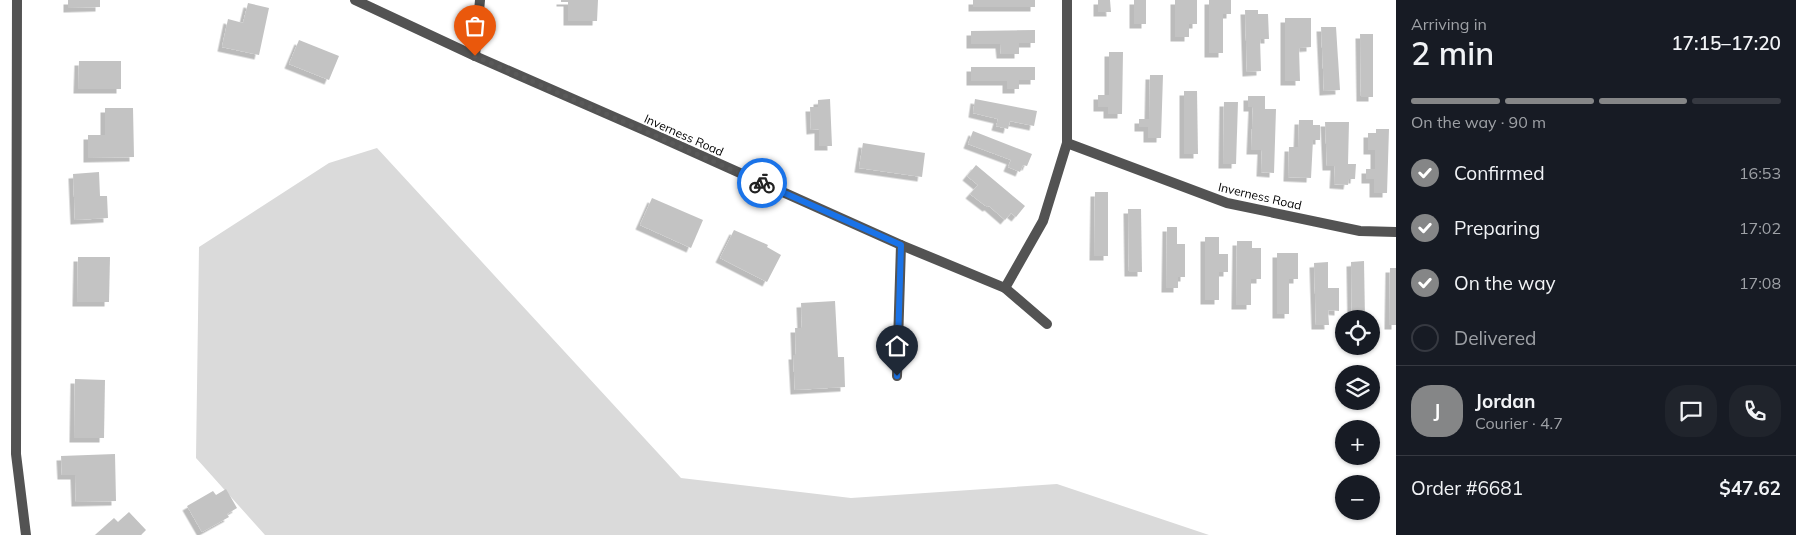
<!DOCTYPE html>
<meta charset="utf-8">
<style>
body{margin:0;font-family:Mulish,sans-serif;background:#20242c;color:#f1f3f6;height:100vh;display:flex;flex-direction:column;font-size:19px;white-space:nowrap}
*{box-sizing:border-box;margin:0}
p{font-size:16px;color:#9ea1a6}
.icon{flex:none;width:28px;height:28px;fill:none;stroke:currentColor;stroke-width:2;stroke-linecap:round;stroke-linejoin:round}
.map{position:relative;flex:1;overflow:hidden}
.panel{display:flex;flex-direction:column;background:#171b24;width:400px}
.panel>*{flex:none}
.fabs{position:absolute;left:1335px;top:310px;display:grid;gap:10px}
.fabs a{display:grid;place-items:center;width:45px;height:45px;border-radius:50%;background:#171b24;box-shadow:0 1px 4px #0004;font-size:25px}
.pin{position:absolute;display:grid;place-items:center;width:42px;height:42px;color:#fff;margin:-51px -21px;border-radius:50% 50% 50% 0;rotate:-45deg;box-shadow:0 0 5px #0007}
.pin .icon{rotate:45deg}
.courier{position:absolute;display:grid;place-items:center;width:50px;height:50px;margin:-25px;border:4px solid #1a73e8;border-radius:50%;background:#fff;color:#222;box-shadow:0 1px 6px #0007}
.head em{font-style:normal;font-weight:600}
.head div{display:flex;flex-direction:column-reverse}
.head{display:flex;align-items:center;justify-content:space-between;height:85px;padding:0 15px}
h1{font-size:32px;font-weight:600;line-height:38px}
.bar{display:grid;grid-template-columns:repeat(4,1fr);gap:8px 5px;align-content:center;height:60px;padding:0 15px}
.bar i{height:6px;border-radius:4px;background:#363941}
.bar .on{background:#858687}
.bar p{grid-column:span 4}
.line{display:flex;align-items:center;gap:12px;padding:0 15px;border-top:1px solid #363941}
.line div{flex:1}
.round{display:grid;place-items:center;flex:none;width:52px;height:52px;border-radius:20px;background:#20242c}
ol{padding:0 15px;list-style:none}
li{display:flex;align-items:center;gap:15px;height:55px}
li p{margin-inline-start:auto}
li .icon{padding:5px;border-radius:50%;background:#858687;color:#fff;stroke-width:4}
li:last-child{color:#9ea1a6}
li i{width:28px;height:28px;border:2px solid #363941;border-radius:50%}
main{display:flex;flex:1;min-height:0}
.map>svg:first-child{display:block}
.green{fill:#dadada}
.building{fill:#c3c3c3;filter:url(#shadow)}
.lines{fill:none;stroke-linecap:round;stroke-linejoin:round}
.minor{stroke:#535353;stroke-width:10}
.done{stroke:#595959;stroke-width:5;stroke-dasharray:0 9}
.route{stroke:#1a73e8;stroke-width:6}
.labels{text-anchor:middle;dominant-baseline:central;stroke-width:4;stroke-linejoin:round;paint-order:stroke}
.street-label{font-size:12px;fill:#000;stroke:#fff}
</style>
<main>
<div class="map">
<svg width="1396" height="535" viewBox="0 0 1396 535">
<defs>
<filter id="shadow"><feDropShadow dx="-4.5" dy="4.5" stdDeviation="0" flood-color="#0004"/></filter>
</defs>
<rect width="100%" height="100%" fill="#fff"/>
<polygon class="green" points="377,148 681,478 851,498 1057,484 1209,535 265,535 196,458 199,247 329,163"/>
<g class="building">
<polygon points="68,0 100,0 100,7 68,8"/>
<polygon points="561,0 598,0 597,21 568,21 568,2 561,2"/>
<rect x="973" y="0" width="62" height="7"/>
<polygon points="1098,0 1110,0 1111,12 1098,12"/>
<rect x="1134" y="0" width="12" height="24"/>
<polygon points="1175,0 1197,0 1197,24 1189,24 1189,37 1175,37"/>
<polygon points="1209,0 1231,0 1231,14 1223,14 1223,53 1209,53"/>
<polygon points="248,3 269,8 259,55 222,47 228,19 243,23"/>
<polygon points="1245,10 1258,10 1258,14 1268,14 1269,39 1260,39 1261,71 1247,72"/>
<polygon points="1285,18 1311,18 1311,47 1299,48 1300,81 1285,81"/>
<polygon points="1321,27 1336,27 1340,90 1324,91"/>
<polygon points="1035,30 1035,43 1019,43 1019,54 1001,54 1000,44 971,44 971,31"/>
<polygon points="1360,34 1373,34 1373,97 1361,97"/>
<polygon points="299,40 339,56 329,80 289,64"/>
<polygon points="1109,52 1123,52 1122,114 1108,114 1108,107 1098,107 1098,95 1109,95"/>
<polygon points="79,61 121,61 121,89 78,89"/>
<polygon points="971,67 1035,67 1035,80 1019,80 1019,89 1007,89 1007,81 971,81"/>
<polygon points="1150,75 1163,75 1161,138 1148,138 1148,127 1139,127 1139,119 1149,119"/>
<polygon points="1184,91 1197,91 1198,154 1184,154"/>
<polygon points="1248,96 1265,96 1265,109 1276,109 1274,173 1261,172 1262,150 1251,150 1253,107 1248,107"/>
<polygon points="830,99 832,146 819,146 819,129 811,130 810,107 818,107 818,100"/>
<polygon points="975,99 1037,111 1034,126 1010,121 1008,129 996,126 998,119 973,113"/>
<polygon points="1224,102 1238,102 1236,164 1223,164"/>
<polygon points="105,108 133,108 134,157 88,158 88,135 105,135"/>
<polygon points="1299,120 1313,120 1313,125 1320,125 1320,140 1313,140 1311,178 1288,177 1289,147 1298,147"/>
<polygon points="1325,122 1349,122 1348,164 1356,164 1355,179 1349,179 1348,185 1334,184 1335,166 1327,166"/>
<polygon points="1376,129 1389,129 1387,193 1374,193 1374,179 1366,179 1366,169 1375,169 1375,150 1368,150 1368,133 1376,133"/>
<polygon points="973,131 1032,154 1027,166 1023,165 1020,172 1008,167 1011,160 968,144"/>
<polygon points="863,143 925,153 922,177 859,168"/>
<polygon points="976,165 1025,206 1016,217 1011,213 1005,220 989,206 987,207 970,194 978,185 967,176"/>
<polygon points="99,172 100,196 107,196 108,218 75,220 73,174"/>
<polygon points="1095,192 1108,192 1108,256 1094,256"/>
<polygon points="652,198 703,220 691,248 640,225"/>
<polygon points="1128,209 1141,209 1142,272 1129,272"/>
<polygon points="1167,227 1177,227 1177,244 1185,244 1185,277 1178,277 1178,288 1166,288"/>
<polygon points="734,230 768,245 767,247 781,255 767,282 720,258"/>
<polygon points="1205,237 1219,237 1219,254 1228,254 1228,272 1219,272 1219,300 1205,300"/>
<polygon points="1237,241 1252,241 1252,248 1261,248 1261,279 1251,279 1251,305 1236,305"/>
<polygon points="1277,253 1298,253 1298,279 1289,279 1289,314 1277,314"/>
<polygon points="78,257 110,257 109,302 77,302"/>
<polygon points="1364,261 1365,319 1352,319 1351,262"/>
<polygon points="1328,262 1328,288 1339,288 1339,311 1328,310 1329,325 1316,325 1314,263"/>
<polygon points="1390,268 1396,268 1396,325 1389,325"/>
<polygon points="835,301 838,357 844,357 845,387 795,390 793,355 796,355 795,328 802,328 801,303"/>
<polygon points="75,379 105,380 104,438 74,438"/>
<polygon points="115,454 116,501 76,502 75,475 62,475 61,456"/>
<polygon points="226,489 237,508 227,514 229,517 202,532 187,506 213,491 216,495"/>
<polygon points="129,512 146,530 141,535 95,535 114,518 118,522"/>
</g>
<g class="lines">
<g class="minor">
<polyline points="17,0 16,454 26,535"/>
<polyline points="355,0 475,56 653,134 901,245 1005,288 1047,324"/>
<polyline points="475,56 480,0"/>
<polyline points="1067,143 1227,203 1360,231 1396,232"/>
<polyline points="1005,288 1043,221 1067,143 1067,0"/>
<polyline points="897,376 901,245"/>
</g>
</g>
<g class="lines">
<polyline class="done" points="475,56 762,183"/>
<polyline class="route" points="762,183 901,245 897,376"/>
</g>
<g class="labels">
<g class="street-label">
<text transform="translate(684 135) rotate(24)">Inverness Road</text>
<text transform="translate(1260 196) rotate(13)">Inverness Road</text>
</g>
</g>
</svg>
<div class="fabs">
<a><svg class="icon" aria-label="locate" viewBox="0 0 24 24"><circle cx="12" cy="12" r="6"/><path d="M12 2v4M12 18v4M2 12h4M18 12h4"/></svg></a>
<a><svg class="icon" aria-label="layers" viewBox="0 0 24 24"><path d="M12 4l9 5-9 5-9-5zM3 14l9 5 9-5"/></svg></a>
<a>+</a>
<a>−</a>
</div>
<div class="pin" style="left:475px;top:56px;background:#ea580c"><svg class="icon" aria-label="bag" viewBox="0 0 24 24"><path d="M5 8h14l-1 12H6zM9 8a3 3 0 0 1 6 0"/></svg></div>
<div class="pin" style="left:897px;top:376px;background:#1f2937"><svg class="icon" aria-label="home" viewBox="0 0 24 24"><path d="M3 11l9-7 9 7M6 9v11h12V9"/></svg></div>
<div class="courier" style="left:762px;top:183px"><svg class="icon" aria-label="bike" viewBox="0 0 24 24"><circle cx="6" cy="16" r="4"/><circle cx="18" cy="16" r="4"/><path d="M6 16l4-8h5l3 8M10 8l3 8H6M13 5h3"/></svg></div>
</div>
<section class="panel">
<div class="head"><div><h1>2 min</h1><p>Arriving in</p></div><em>17:15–17:20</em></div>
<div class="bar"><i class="on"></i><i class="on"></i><i class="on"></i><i></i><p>On the way · 90 m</p></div>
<ol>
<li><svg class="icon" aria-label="check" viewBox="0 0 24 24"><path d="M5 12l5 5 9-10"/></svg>Confirmed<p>16:53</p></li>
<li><svg class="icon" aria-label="check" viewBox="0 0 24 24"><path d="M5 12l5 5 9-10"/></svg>Preparing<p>17:02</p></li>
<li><svg class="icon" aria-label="check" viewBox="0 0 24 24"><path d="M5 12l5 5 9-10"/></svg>On the way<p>17:08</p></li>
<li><i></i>Delivered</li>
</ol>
<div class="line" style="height:90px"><b class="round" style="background:#858687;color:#fff">J</b><div><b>Jordan</b><p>Courier · 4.7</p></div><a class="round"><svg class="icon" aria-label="chat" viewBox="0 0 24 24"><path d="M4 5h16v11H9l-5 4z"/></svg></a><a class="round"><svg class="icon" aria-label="phone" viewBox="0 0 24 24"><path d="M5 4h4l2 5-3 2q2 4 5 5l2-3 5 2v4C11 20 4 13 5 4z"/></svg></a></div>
<div class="line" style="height:65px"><div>Order #6681</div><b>$47.62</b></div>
</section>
</main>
